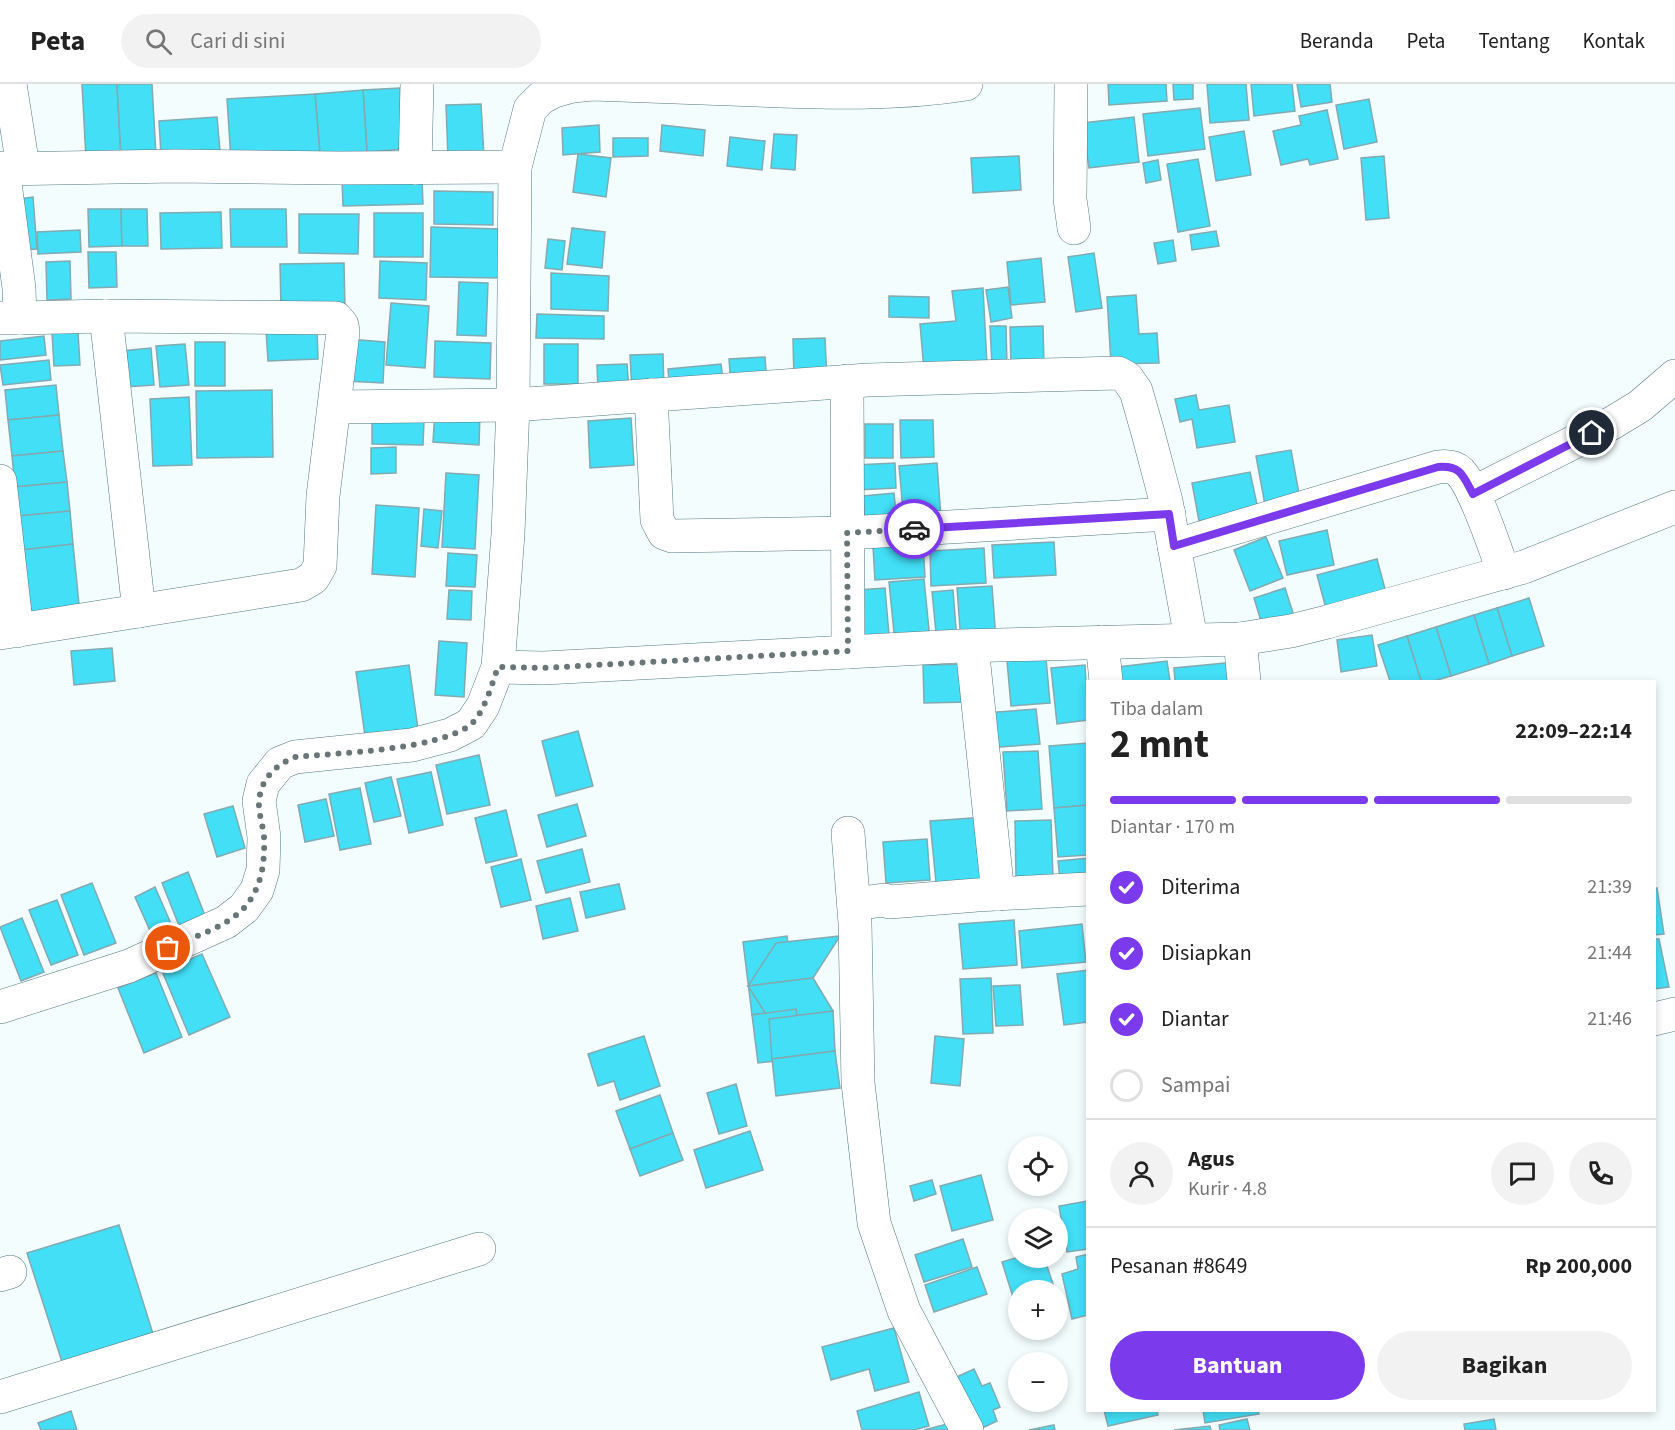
<!DOCTYPE html>
<html lang="id">
<meta charset="utf-8">
<style>
body{margin:0;font-family:"Source Sans 3",sans-serif;background:#f2f2f2;color:#222;height:100vh;display:flex;flex-direction:column;font-size:22px;white-space:nowrap}
*{box-sizing:border-box;margin:0}
p{font-size:20px;color:#767676}
.icon{flex:none;width:33px;height:33px;fill:none;stroke:currentColor;stroke-width:2;stroke-linecap:round;stroke-linejoin:round}
.map{position:relative;flex:1;overflow:hidden}
.sheet{position:absolute;left:1086px;top:596px;width:570px;height:732px;display:flex;flex-direction:column;background:#fff;border-radius:0px;box-shadow:0 3px 9px #0003}
.sheet>*{flex:none}
.fabs{position:absolute;left:1008px;top:1052px;display:grid;gap:12px}
.fabs a{display:grid;place-items:center;width:60px;height:60px;border-radius:50%;background:#fff;box-shadow:0 3px 9px #0003;font-size:30px}
.pin{position:absolute;display:grid;place-items:center;width:51px;height:51px;color:#fff;margin:-26px;border:3px solid #fff;border-radius:50%;box-shadow:0 2px 6px #0007}
.courier{position:absolute;display:grid;place-items:center;width:60px;height:60px;margin:-30px;border:4px solid #7c3aed;border-radius:50%;background:#fff;color:#222;box-shadow:0 2px 8px #0007}
.overview em{font-style:normal;font-weight:700}
.overview div{display:flex;flex-direction:column-reverse}
.overview{display:flex;align-items:center;justify-content:space-between;height:102px;padding:0 24px}
h1{font-size:39px;font-weight:700;line-height:45px}
.bar{display:grid;grid-template-columns:repeat(4,1fr);gap:9px 6px;align-content:center;height:72px;padding:0 24px}
.bar i{height:8px;border-radius:4px;background:#e0e0e0}
.bar .on{background:#7c3aed}
.bar p{grid-column:span 4}
.line{display:flex;align-items:center;gap:15px;padding:0 24px;border-top:2px solid #e0e0e0}
.line div{flex:1}
.round{display:grid;place-items:center;flex:none;width:63px;height:63px;border-radius:32px;background:#f2f2f2}
ol{padding:0 24px;list-style:none}
li{display:flex;align-items:center;gap:18px;height:66px}
li p{margin-inline-start:auto}
li .icon{padding:6px;border-radius:50%;background:#7c3aed;color:#fff;stroke-width:4}
li:last-child{color:#767676}
li i{width:33px;height:33px;border:3px solid #e0e0e0;border-radius:50%}
.action{display:flex;gap:12px;margin-top:auto;padding:12px 24px}
.action a{flex:1;height:69px;border-radius:36px;background:#7c3aed;color:#fff;font-size:24px;font-weight:700;line-height:69px;text-align:center}
.action a+a{background:#f2f2f2;color:#222}
header{display:flex;align-items:center;gap:36px;box-sizing:border-box;height:84px;padding:0 30px;background:#fff;border-bottom:2px solid #e0e0e0}
header strong{font-size:28px}
nav{display:flex;gap:33px;margin-inline-start:auto;font-size:21px}
.search{width:420px;height:54px;background:#f2f2f2;display:flex;align-items:center;gap:15px;box-sizing:border-box;padding:0 21px;border-radius:33px;color:#767676;font-size:22px}
.map>svg:first-child{display:block}
.building{fill:#42dff7;stroke:#81aab1;stroke-width:1.5}
.lines{fill:none;stroke-linecap:round;stroke-linejoin:round}
.minor-casing{stroke:#537980;stroke-width:34}
.minor{stroke:#fff;stroke-width:33}
.done{stroke:#687678;stroke-width:6;stroke-dasharray:0 10.8}
.route{stroke:#7c3aed;stroke-width:8}
</style>
<header>
<strong>Peta</strong>
<div class="search"><svg class="icon" aria-label="search" viewBox="0 0 24 24"><circle cx="10" cy="10" r="6"/><path d="M15 15l6 6"/></svg>Cari di sini</div>
<nav><a>Beranda</a><a>Peta</a><a>Tentang</a><a>Kontak</a></nav>
</header>
<div class="map">
<svg width="1675" height="1346" viewBox="0 0 1675 1346">
<rect width="100%" height="100%" fill="#f4fdfe"/>
<g class="building">
<polygon points="82,0 117,0 121,73 86,75"/>
<polygon points="117,0 152,0 156,71 121,73"/>
<polygon points="1108,0 1166,0 1167,17 1109,21"/>
<polygon points="1173,0 1193,0 1193,15 1174,16"/>
<polygon points="1207,0 1246,0 1249,36 1210,39"/>
<polygon points="1251,0 1292,0 1295,27 1254,32"/>
<polygon points="1297,0 1330,0 1332,18 1301,23"/>
<polygon points="400,4 405,65 367,68 363,6"/>
<polygon points="363,6 367,68 320,70 315,10"/>
<polygon points="315,10 320,70 231,76 227,15"/>
<polygon points="1369,15 1377,58 1344,65 1336,21"/>
<polygon points="481,20 484,73 448,75 446,21"/>
<polygon points="1200,24 1205,65 1148,72 1143,30"/>
<polygon points="1327,26 1338,75 1310,81 1308,75 1281,81 1273,47 1301,41 1299,32"/>
<polygon points="217,33 220,67 161,71 159,37"/>
<polygon points="1134,33 1139,78 1089,84 1083,39"/>
<polygon points="599,41 600,68 563,71 562,44"/>
<polygon points="662,41 705,46 703,72 660,67"/>
<polygon points="1244,47 1251,91 1216,97 1209,53"/>
<polygon points="774,50 797,51 795,86 771,84"/>
<polygon points="730,53 765,57 762,86 727,82"/>
<polygon points="613,54 648,54 648,72 613,73"/>
<polygon points="578,70 611,74 606,113 573,108"/>
<polygon points="1019,72 1021,106 973,109 971,74"/>
<polygon points="1384,72 1389,134 1366,136 1361,74"/>
<polygon points="1198,75 1210,142 1178,148 1167,80"/>
<polygon points="1158,76 1161,96 1146,99 1143,79"/>
<polygon points="422,95 423,120 343,122 342,97"/>
<polygon points="434,107 493,108 493,141 434,140"/>
<polygon points="33,113 37,165 21,166 18,115"/>
<polygon points="88,125 121,125 122,162 89,163"/>
<polygon points="121,125 147,125 148,162 122,162"/>
<polygon points="230,125 286,125 287,163 231,163"/>
<polygon points="221,128 222,164 161,165 160,129"/>
<rect x="374" y="129" width="49" height="44"/>
<polygon points="299,130 359,130 358,170 299,169"/>
<polygon points="431,143 502,145 502,194 430,193"/>
<polygon points="572,144 605,148 602,184 567,180"/>
<polygon points="80,146 81,168 38,170 37,148"/>
<polygon points="1216,147 1219,162 1192,166 1190,151"/>
<polygon points="548,155 565,157 562,186 545,184"/>
<polygon points="1173,156 1176,177 1158,180 1154,159"/>
<polygon points="88,168 116,168 117,203 89,204"/>
<polygon points="1094,169 1102,224 1076,228 1068,173"/>
<polygon points="1041,174 1045,218 1011,221 1007,178"/>
<polygon points="70,177 71,215 47,216 46,178"/>
<polygon points="380,177 427,179 426,216 379,214"/>
<polygon points="344,179 345,226 281,227 280,180"/>
<polygon points="551,189 609,192 608,227 551,225"/>
<polygon points="459,198 488,199 486,252 457,251"/>
<polygon points="1008,203 1012,234 991,238 986,206"/>
<polygon points="983,204 987,281 924,286 920,240 956,237 952,207"/>
<polygon points="1136,211 1139,250 1157,249 1159,279 1111,280 1107,213"/>
<polygon points="889,212 929,213 929,234 889,233"/>
<polygon points="391,219 429,222 425,284 386,281"/>
<polygon points="537,230 604,232 604,255 536,254"/>
<polygon points="990,242 1006,242 1007,281 992,281"/>
<polygon points="1043,242 1044,281 1011,282 1010,243"/>
<polygon points="317,244 318,275 268,277 266,246"/>
<polygon points="78,248 80,281 54,282 52,249"/>
<polygon points="44,252 46,271 0,276 0,257"/>
<polygon points="825,254 827,296 794,297 793,255"/>
<polygon points="348,255 385,258 383,299 346,297"/>
<polygon points="435,257 491,259 490,295 434,293"/>
<rect x="195" y="258" width="30" height="44"/>
<polygon points="185,260 189,301 160,303 156,262"/>
<rect x="544" y="260" width="34" height="40"/>
<polygon points="151,264 154,301 124,303 120,267"/>
<polygon points="663,270 664,306 632,307 630,271"/>
<polygon points="765,273 767,300 731,302 729,275"/>
<polygon points="49,276 51,296 3,301 0,281"/>
<polygon points="627,280 629,305 598,307 597,281"/>
<polygon points="721,280 724,303 670,309 668,285"/>
<polygon points="56,301 59,331 8,336 5,306"/>
<polygon points="272,306 273,373 197,374 196,307"/>
<polygon points="1196,311 1199,326 1229,321 1235,358 1197,364 1192,335 1180,338 1175,315"/>
<polygon points="189,313 192,381 153,382 150,315"/>
<polygon points="435,326 480,329 479,361 433,358"/>
<polygon points="59,331 63,367 12,372 8,336"/>
<polygon points="631,334 634,381 590,384 588,337"/>
<polygon points="900,336 933,336 934,373 901,374"/>
<polygon points="372,337 424,338 423,361 372,360"/>
<rect x="865" y="340" width="28" height="34"/>
<polygon points="396,363 396,389 371,390 371,364"/>
<polygon points="1291,366 1300,415 1265,421 1256,372"/>
<polygon points="63,367 67,398 15,403 12,372"/>
<polygon points="895,379 896,404 856,406 855,381"/>
<polygon points="937,379 941,434 904,437 899,382"/>
<polygon points="1250,388 1258,425 1199,437 1192,399"/>
<polygon points="446,389 479,391 475,465 442,463"/>
<polygon points="67,398 70,427 18,432 15,403"/>
<polygon points="894,409 897,438 865,441 863,412"/>
<polygon points="376,421 419,424 415,493 372,490"/>
<polygon points="424,425 442,427 438,464 421,462"/>
<polygon points="70,427 73,460 22,466 18,432"/>
<polygon points="1327,446 1334,481 1287,491 1279,457"/>
<polygon points="1266,453 1283,494 1250,507 1234,466"/>
<polygon points="1054,458 1056,491 994,494 992,461"/>
<polygon points="73,460 80,530 29,535 22,466"/>
<polygon points="923,460 925,493 875,496 873,463"/>
<polygon points="984,464 986,499 931,502 930,467"/>
<polygon points="448,469 477,471 475,503 446,502"/>
<polygon points="1377,475 1388,516 1328,532 1317,491"/>
<polygon points="924,495 930,556 895,559 889,498"/>
<polygon points="992,502 996,556 961,558 957,504"/>
<polygon points="885,504 890,563 861,565 857,506"/>
<polygon points="1285,504 1295,535 1263,544 1254,514"/>
<polygon points="449,506 472,507 471,536 447,535"/>
<polygon points="953,506 957,557 937,558 932,508"/>
<polygon points="1529,514 1544,562 1512,572 1497,524"/>
<polygon points="1497,524 1512,572 1489,580 1474,531"/>
<polygon points="1474,531 1489,580 1451,592 1436,543"/>
<polygon points="1436,543 1451,592 1434,597 1421,597 1407,552"/>
<polygon points="1372,551 1377,582 1341,588 1337,556"/>
<polygon points="1407,552 1421,597 1390,597 1378,561"/>
<polygon points="439,557 467,559 464,613 435,611"/>
<polygon points="112,564 115,597 74,601 71,567"/>
<polygon points="1046,574 1050,619 1011,622 1007,577"/>
<polygon points="1167,577 1170,597 1120,597 1118,583"/>
<polygon points="1235,578 1237,597 1175,597 1174,584"/>
<polygon points="969,580 970,618 924,619 923,581"/>
<polygon points="409,581 418,645 365,652 356,588"/>
<polygon points="1085,581 1088,636 1057,640 1051,584"/>
<polygon points="1036,625 1040,660 986,664 984,629"/>
<polygon points="578,647 593,702 556,712 542,657"/>
<polygon points="1088,659 1088,721 1054,724 1049,662"/>
<polygon points="1038,667 1042,725 1007,727 1003,668"/>
<polygon points="479,671 490,721 447,730 436,681"/>
<polygon points="431,688 443,741 409,749 397,695"/>
<polygon points="391,693 401,732 374,738 365,699"/>
<polygon points="360,704 371,760 340,766 329,710"/>
<polygon points="326,715 334,752 305,758 298,721"/>
<polygon points="577,720 586,752 547,763 538,731"/>
<polygon points="1088,721 1088,771 1058,773 1054,724"/>
<polygon points="233,722 245,764 217,773 204,730"/>
<polygon points="506,726 517,772 486,779 475,734"/>
<polygon points="986,733 992,804 937,809 930,737"/>
<polygon points="1051,736 1053,793 1016,793 1015,737"/>
<polygon points="927,755 930,796 886,799 883,758"/>
<polygon points="582,765 590,798 546,809 537,777"/>
<polygon points="1088,774 1088,803 1061,805 1058,777"/>
<polygon points="521,775 531,816 501,823 491,783"/>
<polygon points="188,788 206,834 180,844 162,799"/>
<polygon points="92,799 116,859 84,871 61,811"/>
<polygon points="619,800 625,825 586,834 580,808"/>
<polygon points="155,803 176,851 156,860 135,813"/>
<polygon points="1657,804 1664,850 1654,851 1654,805"/>
<polygon points="570,814 578,847 543,855 536,822"/>
<polygon points="57,816 78,871 51,881 29,826"/>
<polygon points="22,834 44,888 21,897 0,843"/>
<polygon points="1014,836 1017,881 963,885 959,840"/>
<polygon points="1082,840 1086,878 1022,884 1019,847"/>
<polygon points="787,852 796,925 752,931 743,858"/>
<polygon points="840,852 813,894 748,902 776,859"/>
<polygon points="1654,855 1659,855 1669,903 1654,905"/>
<polygon points="202,870 230,933 189,951 162,887"/>
<polygon points="1088,886 1088,938 1064,941 1057,890"/>
<polygon points="156,889 182,953 144,969 118,904"/>
<polygon points="813,894 833,927 769,935 748,902"/>
<polygon points="991,894 993,949 963,950 960,895"/>
<polygon points="1020,901 1023,941 996,942 993,902"/>
<polygon points="796,925 803,974 758,979 752,931"/>
<polygon points="833,927 835,967 772,975 769,935"/>
<polygon points="644,952 660,1002 620,1016 614,997 598,1002 588,970"/>
<polygon points="935,952 964,955 960,1002 931,999"/>
<polygon points="835,967 840,1004 776,1012 772,975"/>
<polygon points="736,1000 747,1042 719,1050 707,1009"/>
<polygon points="660,1011 673,1049 630,1065 616,1027"/>
<polygon points="750,1047 763,1086 706,1104 694,1066"/>
<polygon points="673,1049 683,1076 640,1092 630,1065"/>
<polygon points="981,1091 993,1136 952,1147 940,1102"/>
<polygon points="932,1096 936,1110 914,1117 910,1102"/>
<polygon points="1088,1117 1088,1165 1067,1168 1059,1122"/>
<polygon points="119,1141 154,1253 63,1281 27,1169"/>
<polygon points="963,1155 972,1183 924,1198 915,1171"/>
<polygon points="1088,1170 1088,1231 1072,1235 1062,1190 1078,1185 1076,1173"/>
<polygon points="1019,1173 1044,1173 1055,1206 1018,1206 1018,1229 1002,1178"/>
<polygon points="977,1183 987,1210 934,1228 925,1201"/>
<polygon points="894,1244 909,1298 875,1307 869,1285 831,1296 822,1263"/>
<polygon points="974,1285 982,1302 990,1299 1000,1323 993,1326 997,1337 978,1346 954,1294"/>
<polygon points="919,1308 929,1342 914,1346 862,1346 857,1327"/>
<polygon points="1104,1326 1157,1326 1158,1331 1108,1342"/>
<polygon points="1203,1326 1258,1326 1259,1330 1205,1339"/>
<polygon points="71,1327 77,1346 41,1346 38,1339"/>
<polygon points="1247,1335 1250,1346 1220,1346 1219,1341"/>
<polygon points="1494,1335 1496,1346 1465,1346 1464,1340"/>
<polygon points="955,1338 957,1346 924,1346"/>
<polygon points="1054,1341 1055,1346 1029,1346"/>
<polygon points="1210,1342 1211,1346 1174,1346"/>
</g>
<g class="lines">
<g class="minor-casing">
<g id="minor">
<polyline points="10,0 23,83"/>
<polyline points="1071,0 1070,115 1074,144"/>
<polyline points="415,84 417,0"/>
<polyline points="0,85 176,82 338,84 515,83"/>
<polyline points="106,232 139,527"/>
<polyline points="0,234 20,234 19,204 3,84"/>
<polyline points="847,297 848,568"/>
<polyline points="651,311 657,436 664,449 672,452 847,449 1169,430"/>
<polyline points="335,323 513,321 868,296 1118,289 1127,294 1136,307 1148,349 1166,417 1191,555"/>
<polyline points="0,397 17,547"/>
<polyline points="1473,409 1612,339 1640,322 1675,292"/>
<path d="M 1174,462 L 1438,383 C 1446,382 1454,382 1460,388 C 1476,405 1495,465 1504,489"/>
<polyline points="0,549 301,501 313,494 320,482 323,412 343,248 342,241 336,234 106,232 20,234"/>
<polyline points="1240,555 1244,597"/>
<polyline points="1102,558 1106,597"/>
<polyline points="972,562 998,810"/>
<polyline points="498,583 544,584 961,562 1240,555 1291,547 1327,538 1524,483 1675,423"/>
<polyline points="848,749 855,839 858,999 874,1139 904,1227 967,1346"/>
<polyline points="854,820 884,816 890,818 977,811 1088,805"/>
<path d="M 0,923 L 129,882 L 226,838 L 244,824 L 257,806 L 263,786 L 264,753 L 259,717 L 263,700 L 280,679 L 295,673 L 412,661 L 450,651 L 471,640 L 483,622 L 498,583 L 508,450 L 513,321 L 515,83 L 530,25 L 541,14 L 554,7 L 572,2 L 593,0 C 648,2 703,4 757,6 C 827,9 897,11 966,0"/>
<polyline points="1654,935 1675,930"/>
<polyline points="0,1191 10,1188"/>
<polyline points="0,1313 479,1165"/>
</g>
</g>
<use href="#minor" class="minor"/>
</g>
<g class="lines">
<path class="done" d="M 168,864 C 192,853 226,844 245,823 C 262,803 265,778 264,753 C 263,741 258,728 259,717 C 261,694 276,681 295,673 C 337,669 438,666 470,641 C 484,630 492,600 498,583 L 543,584 L 848,567 L 847,449 L 914,445"/>
<path class="route" d="M 914,445 L 1169,430 L 1174,462 L 1438,383 C 1461,381 1463,392 1473,410 L 1592,349"/>
</g>
</svg>
<div class="fabs">
<a><svg class="icon" aria-label="locate" viewBox="0 0 24 24"><circle cx="12" cy="12" r="6"/><path d="M12 2v4M12 18v4M2 12h4M18 12h4"/></svg></a>
<a><svg class="icon" aria-label="layers" viewBox="0 0 24 24"><path d="M12 4l9 5-9 5-9-5zM3 14l9 5 9-5"/></svg></a>
<a>+</a>
<a>−</a>
</div>
<div class="pin" style="left:168px;top:864px;background:#ea580c"><svg class="icon" aria-label="bag" viewBox="0 0 24 24"><path d="M5 8h14l-1 12H6zM9 8a3 3 0 0 1 6 0"/></svg></div>
<div class="pin" style="left:1592px;top:349px;background:#1f2937"><svg class="icon" aria-label="home" viewBox="0 0 24 24"><path d="M3 11l9-7 9 7M6 9v11h12V9"/></svg></div>
<div class="courier" style="left:914px;top:445px"><svg class="icon" aria-label="car" viewBox="0 0 24 24"><path d="M5 17H2v-5l4-1 3-4h7l3 4 3 1v5h-3M9 17h6M6 11h13"/><circle cx="7" cy="17" r="2"/><circle cx="17" cy="17" r="2"/></svg></div>
<section class="sheet">
<div class="overview"><div><h1>2 mnt</h1><p>Tiba dalam</p></div><em>22:09–22:14</em></div>
<div class="bar"><i class="on"></i><i class="on"></i><i class="on"></i><i></i><p>Diantar · 170 m</p></div>
<ol>
<li><svg class="icon" aria-label="check" viewBox="0 0 24 24"><path d="M5 12l5 5 9-10"/></svg>Diterima<p>21:39</p></li>
<li><svg class="icon" aria-label="check" viewBox="0 0 24 24"><path d="M5 12l5 5 9-10"/></svg>Disiapkan<p>21:44</p></li>
<li><svg class="icon" aria-label="check" viewBox="0 0 24 24"><path d="M5 12l5 5 9-10"/></svg>Diantar<p>21:46</p></li>
<li><i></i>Sampai</li>
</ol>
<div class="line" style="height:108px"><a class="round"><svg class="icon" aria-label="person" viewBox="0 0 24 24"><circle cx="12" cy="8" r="4"/><path d="M4 21q1-7 8-7t8 7"/></svg></a><div><b>Agus</b><p>Kurir · 4.8</p></div><a class="round"><svg class="icon" aria-label="chat" viewBox="0 0 24 24"><path d="M4 5h16v11H9l-5 4z"/></svg></a><a class="round"><svg class="icon" aria-label="phone" viewBox="0 0 24 24"><path d="M5 4h4l2 5-3 2q2 4 5 5l2-3 5 2v4C11 20 4 13 5 4z"/></svg></a></div>
<div class="line" style="height:78px"><div>Pesanan #8649</div><b>Rp 200,000</b></div>
<div class="action"><a>Bantuan</a><a>Bagikan</a></div>
</section>
</div>
